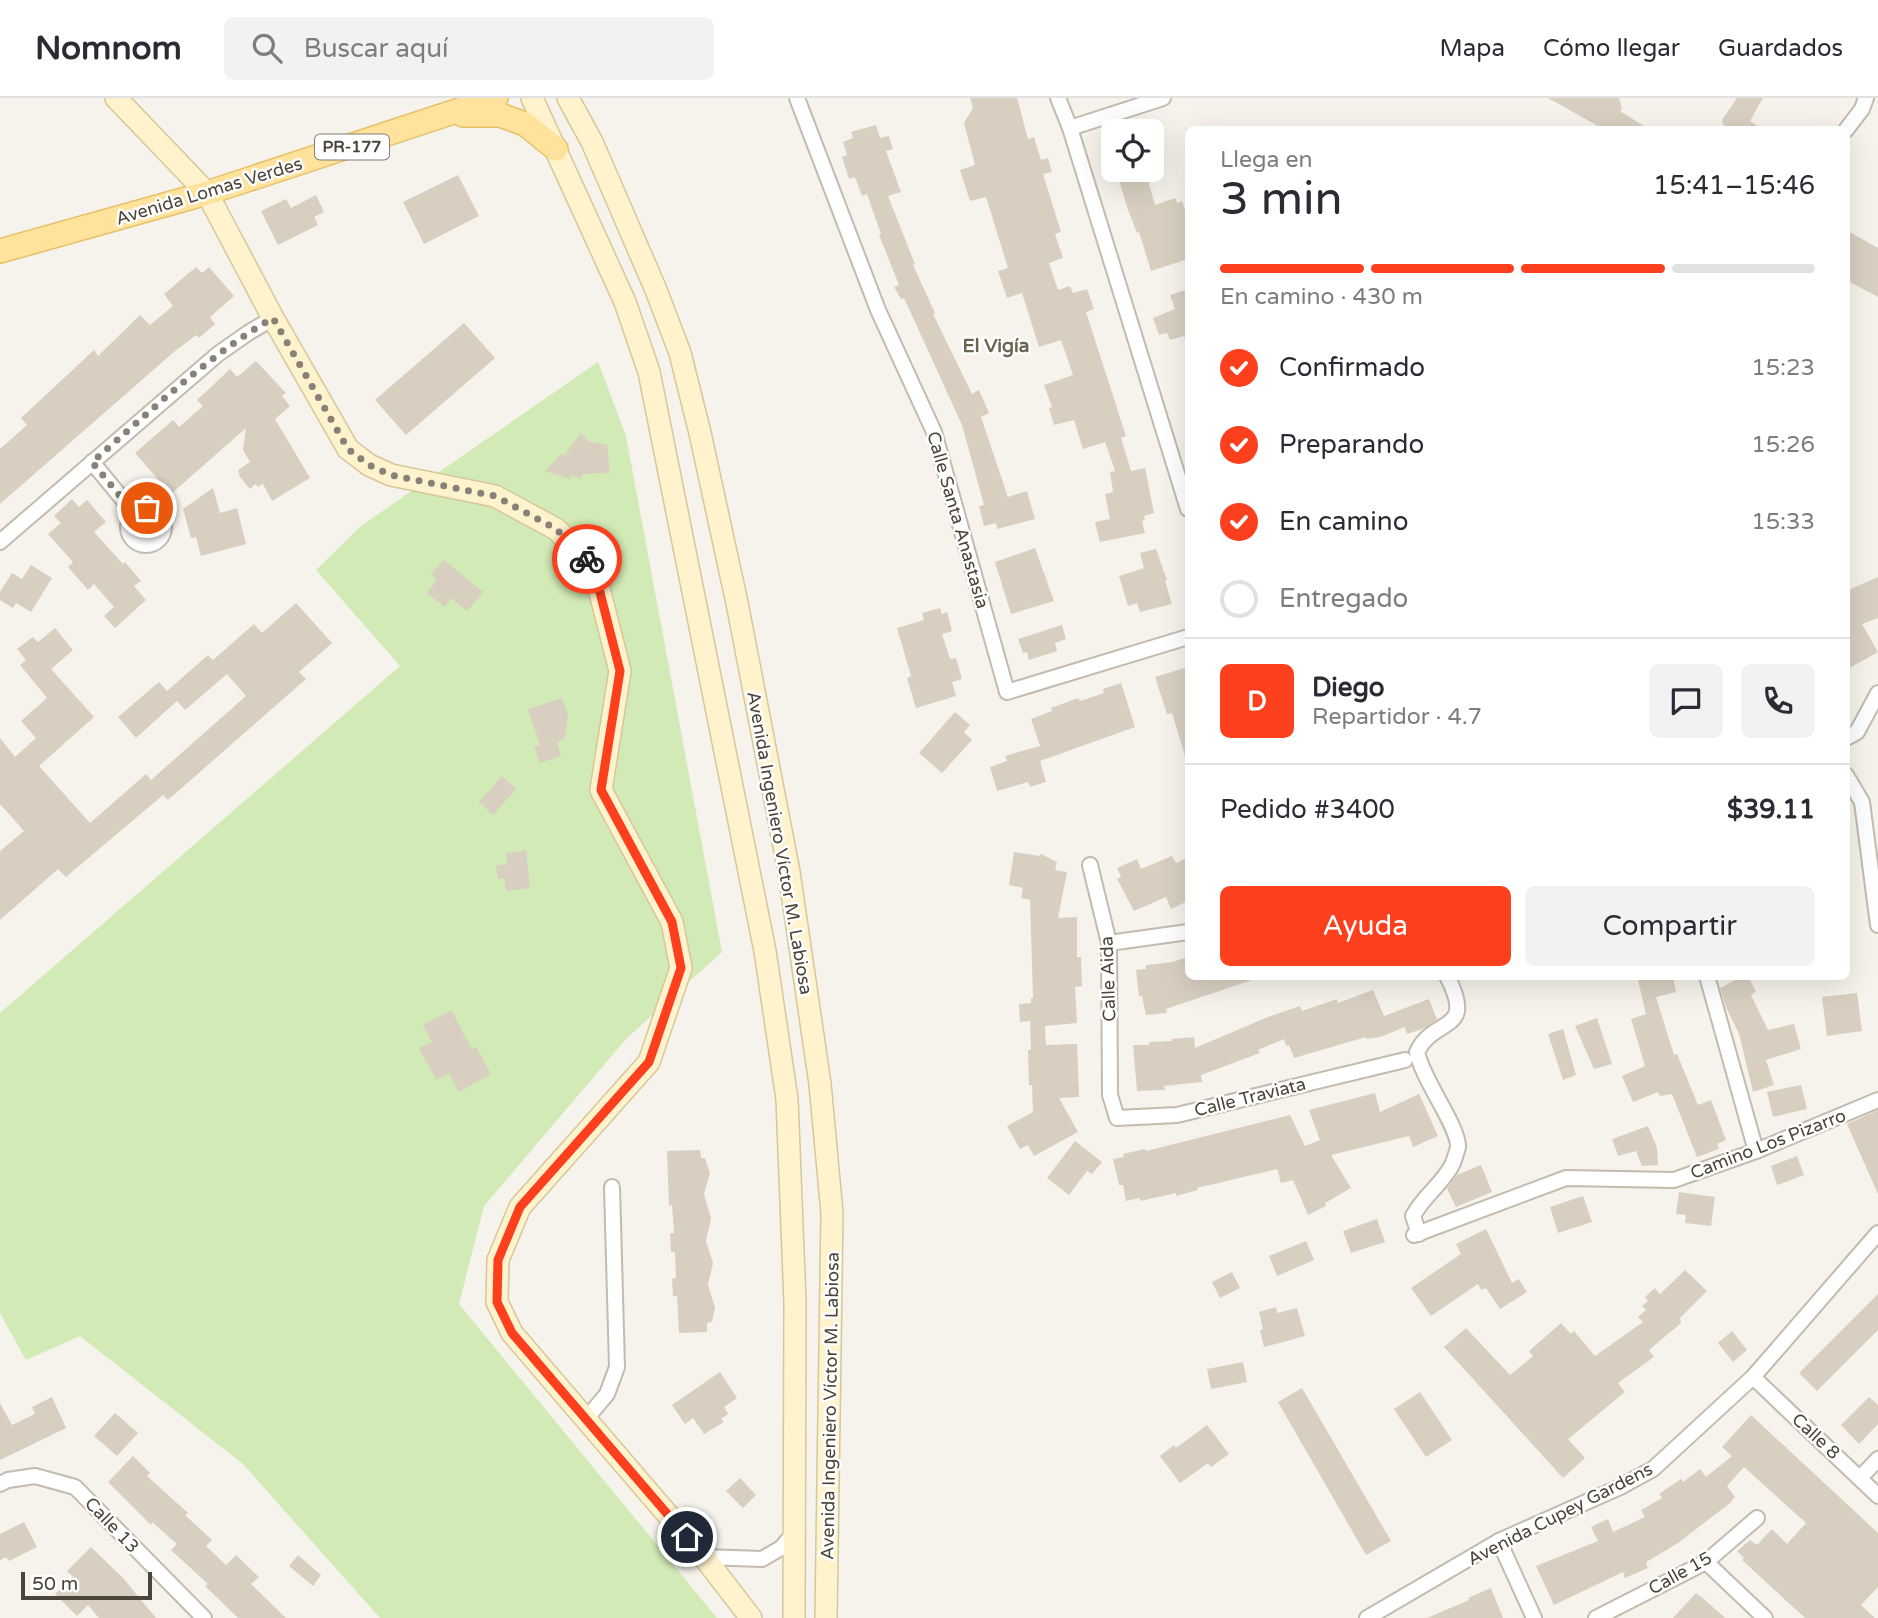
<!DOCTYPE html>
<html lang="es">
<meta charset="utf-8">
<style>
body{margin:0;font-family:"Varela Round",sans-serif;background:#f2f2f3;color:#2b2b33;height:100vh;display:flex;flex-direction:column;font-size:26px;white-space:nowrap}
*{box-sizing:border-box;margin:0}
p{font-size:23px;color:#7c7c81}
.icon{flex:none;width:38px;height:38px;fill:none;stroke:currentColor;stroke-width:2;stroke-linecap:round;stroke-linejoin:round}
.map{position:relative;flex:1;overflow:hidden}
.sheet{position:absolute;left:1185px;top:28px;width:665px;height:854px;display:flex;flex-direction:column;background:#fff;border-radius:10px;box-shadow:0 7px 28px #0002}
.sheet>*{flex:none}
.tools{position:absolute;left:1101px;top:21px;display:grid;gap:14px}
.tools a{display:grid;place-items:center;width:63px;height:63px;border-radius:10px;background:#fff;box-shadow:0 7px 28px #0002;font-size:35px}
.scale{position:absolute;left:21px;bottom:18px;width:131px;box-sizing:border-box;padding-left:7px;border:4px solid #4b4439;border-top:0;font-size:19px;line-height:24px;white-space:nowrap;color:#4b4439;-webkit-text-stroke:5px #fff;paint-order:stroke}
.pin{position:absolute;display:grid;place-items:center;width:60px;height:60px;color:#fff;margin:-30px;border:4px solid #fff;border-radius:50%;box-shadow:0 2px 7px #0007}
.courier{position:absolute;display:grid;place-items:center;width:70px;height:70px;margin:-35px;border:5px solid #fc3f1d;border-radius:50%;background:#fff;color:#222;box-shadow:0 2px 9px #0007}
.head em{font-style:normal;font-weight:600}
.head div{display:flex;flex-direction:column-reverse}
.head{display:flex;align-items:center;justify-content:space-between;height:119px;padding:0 35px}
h1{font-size:46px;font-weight:600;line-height:52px}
.bar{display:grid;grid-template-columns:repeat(4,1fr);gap:10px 7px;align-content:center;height:84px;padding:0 35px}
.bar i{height:9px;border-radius:5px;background:#e1e1e2}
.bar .selected{background:#fc3f1d}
.bar p{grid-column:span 4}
.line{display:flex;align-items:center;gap:18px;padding:0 35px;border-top:2px solid #e1e1e2}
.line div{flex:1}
.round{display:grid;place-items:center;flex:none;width:74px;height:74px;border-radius:10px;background:#f2f2f3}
ol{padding:0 35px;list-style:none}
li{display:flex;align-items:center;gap:21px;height:77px}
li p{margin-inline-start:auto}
li .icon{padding:7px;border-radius:50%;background:#fc3f1d;color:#fff;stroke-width:4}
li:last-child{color:#7c7c81}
li i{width:38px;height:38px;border:4px solid #e1e1e2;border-radius:50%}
.primary-button{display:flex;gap:14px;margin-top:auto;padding:14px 35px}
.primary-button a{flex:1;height:80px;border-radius:10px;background:#fc3f1d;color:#fff;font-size:28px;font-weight:600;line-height:80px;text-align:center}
.primary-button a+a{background:#f2f2f3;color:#2b2b33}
header{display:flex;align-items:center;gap:42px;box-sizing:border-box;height:98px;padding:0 35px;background:#fff;border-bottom:2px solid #e1e1e2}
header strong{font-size:33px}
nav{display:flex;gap:38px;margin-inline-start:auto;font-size:24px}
.search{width:490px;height:63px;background:#f2f2f3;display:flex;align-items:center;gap:18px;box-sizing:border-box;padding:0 24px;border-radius:10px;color:#7c7c81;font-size:26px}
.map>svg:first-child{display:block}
.green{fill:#d2eab5}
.building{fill:#d8cfc1}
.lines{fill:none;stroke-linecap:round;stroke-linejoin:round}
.street-casing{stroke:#c2bbae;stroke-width:18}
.secondary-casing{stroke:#d6c79b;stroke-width:24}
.primary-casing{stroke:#e6c16a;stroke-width:26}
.street{stroke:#fff;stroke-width:14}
.secondary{stroke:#fff3cd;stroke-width:21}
.primary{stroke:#ffe39c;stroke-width:23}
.done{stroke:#878178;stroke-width:7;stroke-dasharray:0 12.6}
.route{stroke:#fc3f1d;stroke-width:9}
.labels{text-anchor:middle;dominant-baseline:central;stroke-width:5;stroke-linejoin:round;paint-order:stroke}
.shield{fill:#fff;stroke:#817c74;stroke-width:2}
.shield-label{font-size:16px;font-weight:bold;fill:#4b4439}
.street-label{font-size:18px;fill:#4b4439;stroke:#fff}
.neighbourhood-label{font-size:19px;font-weight:bold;fill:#6e6250;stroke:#fff}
</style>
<header>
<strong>Nomnom</strong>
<div class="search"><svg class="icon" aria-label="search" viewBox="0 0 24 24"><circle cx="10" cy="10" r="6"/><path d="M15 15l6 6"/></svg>Buscar aquí</div>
<nav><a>Mapa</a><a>Cómo llegar</a><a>Guardados</a></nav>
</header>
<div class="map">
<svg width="1878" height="1520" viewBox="0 0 1878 1520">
<rect width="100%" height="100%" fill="#f6f3ec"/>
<polygon class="green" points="598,264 626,338 722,854 626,941 484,1108 459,1206 717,1520 380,1520 243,1366 80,1238 26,1262 0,1215 0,915 400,568 316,472 361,428"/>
<g class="building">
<polygon points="970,0 1017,0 1028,41 1034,39 1041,62 1048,60 1052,74 1043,76 1061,134 1055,136 1063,160 1049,165 1058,192 1070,188 1073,195 1087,191 1094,211 1086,214 1126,338 1121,340 1131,373 1145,370 1154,415 1144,418 1145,422 1142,423 1145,435 1100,444 1095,424 1110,421 1105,396 1113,394 1110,374 1115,373 1105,344 1083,351 1074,322 1054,327 1049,310 1052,309 1044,287 1073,277 1061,242 1039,249 1022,195 1007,200 998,173 1008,170 986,99 970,103 960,72 975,67 964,25 973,10"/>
<polygon points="1548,0 1619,0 1622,10 1620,13 1650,32 1605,32"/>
<polygon points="1737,0 1763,0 1750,23 1764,32 1725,32 1722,22"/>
<polygon points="876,27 880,40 889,38 893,51 886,53 901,94 888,98 915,166 913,167 935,215 933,216 972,296 979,292 989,315 981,319 1008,399 1027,393 1035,421 997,431 996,425 984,428 979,408 984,407 962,327 904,200 901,201 894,189 899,187 879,137 881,136 867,96 862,98 855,79 849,81 842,59 847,57 843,44 853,40 851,34"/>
<polygon points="1116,72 1145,72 1155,107 1175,100 1177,105 1182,103 1188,121 1188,161 1151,173 1139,134 1137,135 1128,112"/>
<polygon points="458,77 479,118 424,146 403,104"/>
<polygon points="316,97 324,114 314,119 318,127 278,147 261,113 286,101 291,110"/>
<polygon points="1846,132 1878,150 1878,199 1846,182"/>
<polygon points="196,169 202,175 209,169 234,198 210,219 215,226 199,240 196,237 175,253 0,406 0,351 27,327 21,320 94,252 98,258 140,217 150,227 173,208 164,196"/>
<polygon points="1188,191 1188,243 1186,244 1184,238 1170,242 1167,235 1159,237 1153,220 1175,211 1170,197"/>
<polygon points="464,225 495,260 406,337 375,302"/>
<polygon points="256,263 286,295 282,298 290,308 275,321 310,380 272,403 263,386 258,389 255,386 250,391 240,379 238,372 250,364 243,352 246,330 171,396 135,355 173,322 179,329 203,308 197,302 230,271 237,279"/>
<polygon points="581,335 590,344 607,347 610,375 583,376 580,381 572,377 570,381 545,373 561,356 564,357"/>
<polygon points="213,390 220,415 237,410 246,446 201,458 196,439 191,440 183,411"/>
<polygon points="72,401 79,409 87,402 106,424 94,434 123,466 125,464 141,483 134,488 146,502 115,530 104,518 114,509 94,486 88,492 68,469 73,464 48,436 61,425 54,418"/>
<polygon points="1035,450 1054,503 1011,516 995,464"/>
<polygon points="1156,451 1167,482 1165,483 1172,506 1140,514 1137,505 1128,508 1119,478 1144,470 1140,455"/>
<polygon points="444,462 483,494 467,513 451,500 444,509 427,495 437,481 431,476"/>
<polygon points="31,467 52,480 31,514 16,505 13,510 0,502 0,494 12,475 22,481"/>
<polygon points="1878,479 1878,520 1862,526 1878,554 1846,572 1846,493"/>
<polygon points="296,505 332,545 299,574 306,581 168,702 163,697 66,779 58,771 0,822 0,753 24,733 0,706 0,640 15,659 36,640 21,623 47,600 20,567 26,562 17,551 33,539 38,544 55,530 73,552 51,571 94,619 39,668 90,725 146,676 151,682 246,598 227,576 185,612 177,603 136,640 118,619 159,584 167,593 208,557 213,562 254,526 262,535"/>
<polygon points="940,510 942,516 947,514 952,533 942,536 950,561 956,560 962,581 952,584 956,598 916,610 907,580 911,578 897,530 924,522 922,515"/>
<polygon points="1062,527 1066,541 1055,545 1057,553 1029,562 1027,554 1023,555 1018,541"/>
<polygon points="1188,569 1188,658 1185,658 1172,615 1167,616 1155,579"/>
<polygon points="1121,585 1135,629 1040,663 1046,684 1030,689 1028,684 997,693 990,669 1007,663 1005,658 1040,648 1031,621 1052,613 1051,610 1078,600 1080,603 1104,595 1103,591"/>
<polygon points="562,600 568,617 565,641 557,644 561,658 540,665 534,649 540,647 528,611"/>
<polygon points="955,614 970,627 964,634 972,642 942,675 919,655"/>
<polygon points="502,678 516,691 493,717 479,704"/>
<polygon points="526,752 530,790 506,793 504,780 498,781 496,768 507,766 506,755"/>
<polygon points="1014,754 1039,758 1041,756 1057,764 1055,772 1067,774 1058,820 1077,819 1077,859 1081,859 1082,888 1075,889 1077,925 1045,928 1046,947 1077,946 1079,999 1059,1000 1078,1034 1034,1058 1028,1047 1020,1051 1007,1028 1033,1014 1032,987 1029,987 1028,952 1031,952 1030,923 1020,924 1019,906 1031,905 1031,900 1033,900 1030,802 1021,800 1023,790 1009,787"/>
<polygon points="1172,758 1176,765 1188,759 1188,803 1171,811 1166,799 1134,813 1117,781 1121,779 1117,770 1137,761 1141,771"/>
<polygon points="1188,859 1188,878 1255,878 1255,881 1166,911 1167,915 1146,917 1142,898 1139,898 1136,872 1146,871 1146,867 1172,864"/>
<polygon points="1637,878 1673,878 1676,894 1656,899 1674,957 1677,956 1698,1007 1711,1002 1726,1042 1717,1046 1719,1051 1697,1059 1672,996 1660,998 1658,994 1633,1004 1622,978 1645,968 1631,921 1646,916"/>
<polygon points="1743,878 1748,878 1756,894 1751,897 1768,932 1794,926 1801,951 1766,962 1774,987 1753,994 1739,936 1726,909 1720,890"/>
<polygon points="1373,892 1384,918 1429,901 1437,921 1425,930 1407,936 1405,929 1380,939 1367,941 1366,939 1294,960 1289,947 1286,948 1284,941 1258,952 1260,955 1201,977 1202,984 1164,988 1165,992 1137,993 1133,947 1149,947 1149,944 1172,943 1172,941 1194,939 1195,950 1268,919 1300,908 1302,913 1337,901 1338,905"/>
<polygon points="1857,895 1862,933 1827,938 1822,899"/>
<polygon points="451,912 472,951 476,949 491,976 459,994 449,975 436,982 419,950 432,944 423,927"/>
<polygon points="1597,920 1612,966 1594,971 1575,928"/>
<polygon points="1563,931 1576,977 1563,982 1548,936"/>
<polygon points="1801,987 1807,1011 1773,1019 1767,994"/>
<polygon points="1375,995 1380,1014 1419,996 1438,1038 1413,1049 1409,1038 1331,1057 1351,1090 1325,1105 1326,1108 1308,1117 1293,1082 1281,1085 1277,1071 1197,1090 1198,1092 1176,1098 1176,1095 1140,1103 1140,1100 1126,1103 1123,1087 1119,1087 1113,1061 1124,1059 1123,1056 1145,1051 1146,1053 1290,1017 1305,1048 1320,1042 1309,1012"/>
<polygon points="1878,1012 1878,1096 1847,1026"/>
<polygon points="1648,1028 1657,1050 1658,1067 1642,1068 1636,1053 1618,1058 1612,1041"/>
<polygon points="1075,1043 1102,1064 1092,1076 1087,1073 1069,1097 1047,1080"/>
<polygon points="700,1052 701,1060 705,1060 710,1075 704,1096 711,1120 706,1143 713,1165 708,1187 715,1210 712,1224 707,1225 707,1234 679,1235 677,1198 673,1198 672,1181 676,1180 675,1154 671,1154 670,1135 674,1135 672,1107 669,1108 667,1053"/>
<polygon points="1797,1058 1804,1077 1777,1087 1771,1068"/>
<polygon points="1481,1067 1492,1094 1456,1109 1447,1091 1457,1077"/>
<polygon points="1679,1094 1715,1099 1711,1128 1685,1125 1686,1117 1676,1116"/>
<polygon points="1583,1098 1592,1124 1558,1135 1550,1109"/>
<polygon points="1377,1121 1385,1144 1351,1155 1343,1133"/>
<polygon points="1486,1131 1512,1185 1519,1181 1527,1194 1500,1211 1486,1190 1481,1192 1478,1186 1431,1218 1411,1190 1461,1156 1456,1146"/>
<polygon points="1306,1143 1314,1162 1277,1178 1269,1158"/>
<polygon points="1685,1172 1707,1193 1680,1220 1681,1225 1649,1252 1654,1259 1618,1285 1625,1294 1568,1341 1585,1360 1563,1380 1444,1249 1466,1230 1510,1277 1533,1258 1529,1253 1561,1225 1571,1236 1574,1233 1595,1258 1643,1224 1638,1219 1646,1212 1642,1208 1648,1203 1645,1199 1655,1190 1660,1196"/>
<polygon points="1232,1174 1240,1190 1220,1200 1212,1184"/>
<polygon points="1878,1196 1878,1232 1817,1293 1799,1275"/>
<polygon points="1276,1209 1277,1215 1297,1210 1305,1238 1264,1249 1260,1232 1263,1231 1259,1214"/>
<polygon points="1732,1233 1747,1252 1733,1264 1718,1245"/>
<polygon points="1243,1264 1247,1284 1211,1291 1207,1271"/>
<polygon points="720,1274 737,1300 724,1309 728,1316 721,1321 724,1324 704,1336 693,1320 685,1326 672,1307"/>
<polygon points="1302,1290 1391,1443 1366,1457 1278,1304"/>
<polygon points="1420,1294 1452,1342 1426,1359 1394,1311"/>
<polygon points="52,1299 66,1330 0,1362 0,1305 12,1327 35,1316 32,1309"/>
<polygon points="1869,1299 1878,1307 1878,1326 1859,1346 1841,1327"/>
<polygon points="115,1315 138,1335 117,1358 94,1338"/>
<polygon points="1751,1317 1878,1435 1878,1489 1861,1507 1875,1520 1805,1520 1742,1462 1744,1460 1737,1453 1750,1442 1757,1447 1772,1431 1787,1446 1806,1425 1744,1369 1727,1388 1735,1399 1730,1405 1678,1445 1648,1463 1646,1466 1648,1470 1625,1480 1623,1474 1554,1507 1536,1468 1598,1443 1591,1429 1608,1421 1613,1434 1645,1419 1641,1412 1662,1400 1659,1396 1681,1381 1683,1384 1700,1371 1706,1379 1732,1358 1722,1349"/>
<polygon points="1207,1327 1229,1356 1211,1369 1208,1365 1180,1385 1160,1358 1174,1347 1176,1350"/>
<polygon points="133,1358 150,1375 147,1378 188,1415 185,1417 212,1442 206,1448 226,1467 236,1457 259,1479 251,1486 286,1520 238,1520 205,1488 208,1486 171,1452 177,1446 152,1424 151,1427 108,1384"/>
<polygon points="740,1380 756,1397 743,1410 726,1393"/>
<polygon points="24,1424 37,1449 9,1463 6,1459 0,1462 0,1436"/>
<polygon points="91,1449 123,1480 156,1520 99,1520 88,1507 77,1518 55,1496 73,1479 67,1473"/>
<polygon points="298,1457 321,1477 313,1488 289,1468"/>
<polygon points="1491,1490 1503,1520 1427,1520 1469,1502 1468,1500"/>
<polygon points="1696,1495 1705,1502 1725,1520 1673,1520"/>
</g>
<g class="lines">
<g class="street-casing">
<g id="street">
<polyline points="797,0 878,212 934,334 1007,594 1188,539"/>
<polyline points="1058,0 1070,30 1188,411"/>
<polyline points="1070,30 1163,0"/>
<polyline points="1846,32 1862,11 1866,0"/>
<polyline points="92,364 134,415"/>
<circle cx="146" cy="429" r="18"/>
<polyline points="0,444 218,256 248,235 273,220"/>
<polyline points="1846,640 1857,634 1878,595"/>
<polyline points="1846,677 1862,704 1878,827"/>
<polyline points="1090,767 1109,845 1110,997 1117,1020 1177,1017 1405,962"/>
<polyline points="1109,845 1188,834"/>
<polyline points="1707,878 1756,1053"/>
<path d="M 1419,1136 L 1413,1118 C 1423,1098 1444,1085 1453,1065 C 1454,1061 1457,1054 1458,1049 C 1459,1029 1422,981 1417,954 C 1434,918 1477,936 1447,878"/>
<polyline points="1414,1137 1566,1080 1674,1082 1756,1053 1878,1002"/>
<polyline points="1753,1279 1878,1398"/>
<polyline points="586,1321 607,1296 617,1269 612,1089"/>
<polyline points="1860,1380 1878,1361"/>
<polyline points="0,1386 8,1382 35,1378 75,1389 204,1520"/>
<polyline points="1499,1443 1534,1520"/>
<polyline points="704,1459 762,1461 781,1450 793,1436"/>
<polyline points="1706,1464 1765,1520"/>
<polyline points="1367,1520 1499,1443 1620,1389 1653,1371 1753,1279 1878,1135"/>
<polyline points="1596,1520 1706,1464 1757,1420"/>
</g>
</g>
<g class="secondary-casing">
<g id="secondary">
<polyline points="116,0 207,95 273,220 348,351 369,367 391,377 495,398 556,431 593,467 620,573 601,692 672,824 681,870 649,964 520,1109 498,1162 497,1204 512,1235 704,1459 751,1520"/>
<polyline points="532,0 625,204 649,274 765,853 787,1001 795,1204 794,1520"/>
<polyline points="568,0 592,44 656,192 680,255 700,335 737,505 789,774 820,986 832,1115 826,1520"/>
</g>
</g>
<g class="primary-casing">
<g id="primary">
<polyline points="463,17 500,17 525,26 556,51"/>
<polyline points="0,153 207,95 496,0"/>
</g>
</g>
<use href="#street" class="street"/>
<use href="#secondary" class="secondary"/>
<use href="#primary" class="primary"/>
</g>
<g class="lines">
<path class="done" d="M 147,410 L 134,415 L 92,364 C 150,314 207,258 273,220 L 348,351 L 369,367 L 391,377 L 495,398 L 556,431 L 587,461"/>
<polyline class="route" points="587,461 593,467 620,573 601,692 672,824 681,870 649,964 520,1109 498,1162 497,1204 512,1235 687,1439"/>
</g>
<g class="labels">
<rect class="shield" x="315" y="36.5" width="74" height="25" rx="5"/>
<g class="shield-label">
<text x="352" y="49">PR-177</text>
</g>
<g class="street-label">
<text transform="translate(209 93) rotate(-17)">Avenida Lomas Verdes</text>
<text transform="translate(958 422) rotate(74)">Calle Santa Anastasia</text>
<text transform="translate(780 745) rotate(80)">Avenida Ingeniero Víctor M. Labiosa</text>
<text transform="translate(1108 881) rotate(-92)">Calle Aida</text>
<text transform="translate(1250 999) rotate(-14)">Calle Traviata</text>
<text transform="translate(1768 1046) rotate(-21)">Camino Los Pizarro</text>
<text transform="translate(830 1308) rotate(-89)">Avenida Ingeniero Víctor M. Labiosa</text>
<text transform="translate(1816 1338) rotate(43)">Calle 8</text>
<text transform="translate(1560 1416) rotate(-27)">Avenida Cupey Gardens</text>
<text transform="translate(112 1427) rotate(46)">Calle 13</text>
<text transform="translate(1680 1475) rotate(-29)">Calle 15</text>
</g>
<g class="neighbourhood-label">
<text x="996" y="248">El Vigía</text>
</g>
</g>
</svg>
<div class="tools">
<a><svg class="icon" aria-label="locate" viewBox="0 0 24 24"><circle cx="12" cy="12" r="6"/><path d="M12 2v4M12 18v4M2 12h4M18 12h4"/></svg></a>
</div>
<div class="scale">50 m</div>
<div class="pin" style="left:147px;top:410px;background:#ea580c"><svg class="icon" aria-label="bag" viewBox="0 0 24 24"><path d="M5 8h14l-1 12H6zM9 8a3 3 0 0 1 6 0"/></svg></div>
<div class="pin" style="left:687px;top:1439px;background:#1f2937"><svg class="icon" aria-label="home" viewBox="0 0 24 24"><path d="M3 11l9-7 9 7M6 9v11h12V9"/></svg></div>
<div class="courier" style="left:587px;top:461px"><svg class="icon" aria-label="bike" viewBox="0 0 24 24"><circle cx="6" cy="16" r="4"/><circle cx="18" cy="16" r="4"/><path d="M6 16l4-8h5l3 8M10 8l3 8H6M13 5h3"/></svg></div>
<section class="sheet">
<div class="head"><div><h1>3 min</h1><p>Llega en</p></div><em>15:41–15:46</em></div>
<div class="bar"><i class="selected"></i><i class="selected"></i><i class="selected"></i><i></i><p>En camino · 430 m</p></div>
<ol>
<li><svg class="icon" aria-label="check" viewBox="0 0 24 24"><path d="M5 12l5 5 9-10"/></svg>Confirmado<p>15:23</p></li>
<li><svg class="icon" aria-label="check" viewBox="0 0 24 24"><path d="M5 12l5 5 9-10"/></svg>Preparando<p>15:26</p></li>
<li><svg class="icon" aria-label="check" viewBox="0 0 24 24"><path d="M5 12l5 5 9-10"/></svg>En camino<p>15:33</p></li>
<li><i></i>Entregado</li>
</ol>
<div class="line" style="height:126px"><b class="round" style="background:#fc3f1d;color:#fff">D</b><div><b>Diego</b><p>Repartidor · 4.7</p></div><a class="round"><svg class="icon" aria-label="chat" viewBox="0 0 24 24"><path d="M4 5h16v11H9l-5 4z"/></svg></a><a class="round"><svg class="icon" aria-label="phone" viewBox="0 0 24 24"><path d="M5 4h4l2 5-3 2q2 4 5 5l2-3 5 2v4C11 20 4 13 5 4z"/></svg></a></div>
<div class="line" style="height:91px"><div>Pedido #3400</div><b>$39.11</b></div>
<div class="primary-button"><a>Ayuda</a><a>Compartir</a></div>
</section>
</div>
